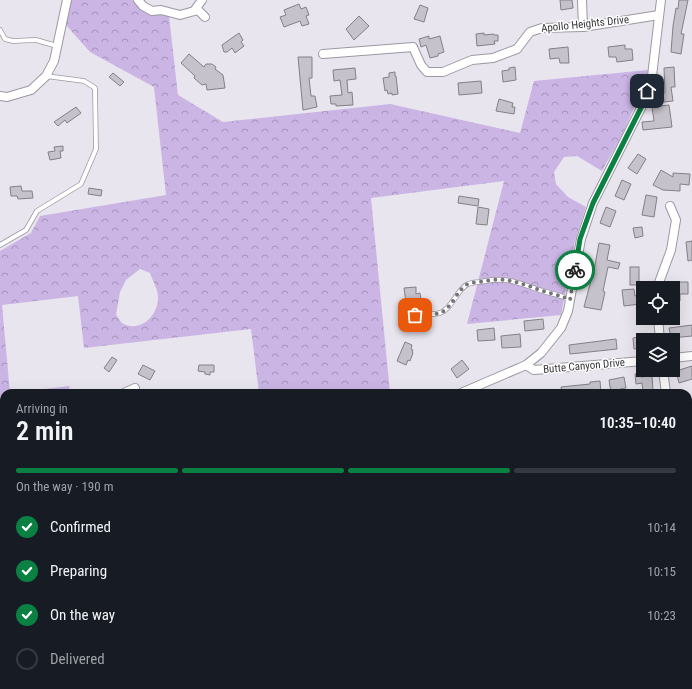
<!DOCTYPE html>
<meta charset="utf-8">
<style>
body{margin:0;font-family:"Roboto Condensed",sans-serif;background:#242831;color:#f1f3f6;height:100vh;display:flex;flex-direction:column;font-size:15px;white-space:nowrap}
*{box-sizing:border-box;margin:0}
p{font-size:13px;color:#9ea1a6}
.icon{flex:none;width:22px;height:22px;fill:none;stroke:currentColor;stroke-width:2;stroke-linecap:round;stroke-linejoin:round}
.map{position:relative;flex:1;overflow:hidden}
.side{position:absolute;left:0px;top:389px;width:692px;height:300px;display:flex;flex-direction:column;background:#171b24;border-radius:12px 12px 0 0;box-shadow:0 4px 16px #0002}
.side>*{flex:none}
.buttons{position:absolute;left:636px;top:281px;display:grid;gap:8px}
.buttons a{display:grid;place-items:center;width:44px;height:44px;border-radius:0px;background:#171b24;box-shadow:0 4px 16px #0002;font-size:20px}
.pin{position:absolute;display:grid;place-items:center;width:34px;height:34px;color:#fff;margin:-17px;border-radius:8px;box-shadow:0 2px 6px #0006}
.courier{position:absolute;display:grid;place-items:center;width:40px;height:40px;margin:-20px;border:3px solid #0b8043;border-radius:50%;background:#fff;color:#222;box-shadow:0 1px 5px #0007}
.headline em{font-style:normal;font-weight:600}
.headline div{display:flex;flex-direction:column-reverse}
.headline{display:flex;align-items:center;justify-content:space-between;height:68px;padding:0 16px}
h1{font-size:26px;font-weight:600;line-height:30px}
.bar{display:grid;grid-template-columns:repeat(4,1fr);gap:6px 4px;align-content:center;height:48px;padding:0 16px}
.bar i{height:5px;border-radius:3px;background:#363941}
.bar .current{background:#0b8043}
.bar p{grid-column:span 4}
ol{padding:0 16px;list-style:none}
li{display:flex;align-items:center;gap:12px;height:44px}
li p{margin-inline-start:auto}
li .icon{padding:4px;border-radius:50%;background:#0b8043;color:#fff;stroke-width:4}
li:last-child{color:#9ea1a6}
li i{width:22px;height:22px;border:2px solid #363941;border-radius:50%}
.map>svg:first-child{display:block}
.forest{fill:url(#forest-crowns);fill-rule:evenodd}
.building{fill:#c6c2cb;stroke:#838088}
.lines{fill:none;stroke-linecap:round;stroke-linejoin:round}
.service-casing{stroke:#9c98a1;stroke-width:5.5}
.minor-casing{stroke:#9c98a1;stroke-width:10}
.service{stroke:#fff;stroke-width:4}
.minor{stroke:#fff;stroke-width:8}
.done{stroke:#767379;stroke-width:4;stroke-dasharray:0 7.2}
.route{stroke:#0b8043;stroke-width:5}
.labels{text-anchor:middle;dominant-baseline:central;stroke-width:3;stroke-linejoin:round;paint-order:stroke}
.street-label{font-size:11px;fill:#38363a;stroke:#fff}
</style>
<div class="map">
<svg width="692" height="689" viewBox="0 0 692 689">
<defs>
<pattern id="forest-crowns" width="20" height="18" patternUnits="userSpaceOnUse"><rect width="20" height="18" fill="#cab5e5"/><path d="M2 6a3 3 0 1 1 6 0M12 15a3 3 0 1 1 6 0" fill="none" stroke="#a594bb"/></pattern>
</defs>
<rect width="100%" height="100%" fill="#e9e5ee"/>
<g class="forest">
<path d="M 71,0 L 132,0 L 169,16 L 178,95 L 223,122 L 390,104 L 520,133 L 534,81 L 648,70 L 637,101 L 622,135 L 602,171 L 577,156 L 564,157 L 554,172 L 556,184 L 568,197 L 586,207 L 575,241 L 561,315 L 467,324 L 504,181 L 371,198 L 390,393 L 259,393 L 251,329 L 84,348 L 78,296 L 2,305 L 10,393 L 70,386 L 67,393 L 4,393 L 4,467 L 0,468 L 0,251 L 31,233 L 40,216 L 166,195 L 154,87 L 90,52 L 66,25 ZM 140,269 L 150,273 C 152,280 158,289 158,297 C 159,315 140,334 122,323 C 120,321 118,317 116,315 L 120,292 L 126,280 Z"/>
<polygon points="0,531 4,531 4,586 3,591 0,591"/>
</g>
<g class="building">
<polygon points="560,0 572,0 573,8 561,10"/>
<polygon points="679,0 688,0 681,34 684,34 681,54 671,52 673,26 676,8 678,9"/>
<polygon points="299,4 301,9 306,7 309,15 306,16 309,24 302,26 300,21 284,27 280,17 286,15 284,10"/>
<polygon points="420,5 428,8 424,22 414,19"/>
<polygon points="359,16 369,26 354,40 346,29"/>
<polygon points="239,33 243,40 241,42 244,46 235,53 232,48 227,52 224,52 222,45"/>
<polygon points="484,33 484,35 494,34 494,35 498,35 498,41 494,41 495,44 477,46 476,34"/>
<polygon points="429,36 429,39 440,36 444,52 438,54 438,56 430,58 426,45 421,47 419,39"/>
<polygon points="625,45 625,49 632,49 633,60 617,62 616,57 609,57 608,47"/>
<polygon points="568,47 569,63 560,63 559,58 550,59 549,49"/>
<polygon points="189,54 204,67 206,64 212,64 216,67 215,69 223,75 225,88 207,90 206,84 202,85 194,78 195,76 181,63"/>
<polygon points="298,57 312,57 312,78 309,78 311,96 315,96 317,107 303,110"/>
<polygon points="515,67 516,80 503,82 502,71 509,70 509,68"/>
<polygon points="674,67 675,87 671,87 673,101 664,102 663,93 665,93 664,68"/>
<polygon points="355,68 356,79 347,80 348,93 352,92 353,105 336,106 336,104 331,104 330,96 342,95 340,80 334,81 333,70"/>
<polygon points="395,72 395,76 396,76 398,94 392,95 392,93 388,94 387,90 385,91 383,78 389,77 389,73"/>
<polygon points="113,73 124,82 120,86 109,77"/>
<polygon points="481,81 482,93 459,95 458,83"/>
<polygon points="499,99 513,103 512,107 515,107 514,114 496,111"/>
<polygon points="669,105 672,127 643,130 642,122 654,121 652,107"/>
<polygon points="76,107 81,113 67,123 65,120 58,126 54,122"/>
<polygon points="63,146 63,151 60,151 61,158 50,160 48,152 55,151 54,147"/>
<polygon points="638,154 646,159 637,174 628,168"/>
<polygon points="661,170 673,177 673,173 690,174 689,185 680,184 680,191 663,190 653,185"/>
<polygon points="622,180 631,184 624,200 615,196"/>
<polygon points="21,186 22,191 32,191 33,198 18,199 17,196 11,196 10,187"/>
<polygon points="89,188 102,190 101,196 88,194"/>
<polygon points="646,195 657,197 654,217 642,215"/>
<polygon points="459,196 479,199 478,206 458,203"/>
<polygon points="478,207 489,209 487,225 476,224"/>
<polygon points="606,207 616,211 610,227 600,223"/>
<polygon points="642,227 643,236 635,238 633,228"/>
<polygon points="692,241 692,260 688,261 686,242"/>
<polygon points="599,243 610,245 607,260 620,263 618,269 608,267 603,291 605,292 601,310 584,307 595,265"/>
<rect x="630" y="267" width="9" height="18"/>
<polygon points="670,282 688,282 688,294 680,294 680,301 673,301 673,288 670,288"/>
<polygon points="416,287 416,294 420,293 422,307 412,308 412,316 414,322 402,323 401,311 407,310 404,288"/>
<polygon points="634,289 635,296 639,295 640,304 624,306 622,290"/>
<polygon points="543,319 544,329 525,331 524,321"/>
<polygon points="692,325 692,336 671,338 669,328"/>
<polygon points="494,328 495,340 478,341 477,330"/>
<polygon points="520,334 521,347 502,348 501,336"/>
<polygon points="643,336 643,348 634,349 633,338"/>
<polygon points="616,339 617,349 570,354 569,345"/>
<polygon points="405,342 412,345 411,349 413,350 412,352 413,353 410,361 408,360 406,365 397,361"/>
<polygon points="112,357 117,360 109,372 104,368"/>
<polygon points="462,360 469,369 457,378 451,369"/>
<polygon points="143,365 155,371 150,380 138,374"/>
<polygon points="199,365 214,365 214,372 210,372 210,375 205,374 205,372 198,371"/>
<polygon points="692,366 692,379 679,383 676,371"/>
<polygon points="640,373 641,377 652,376 653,391 643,392 642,383 636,384 635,374"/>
<polygon points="624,377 626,388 620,389 620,393 611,393 609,380"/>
<polygon points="600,381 601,393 562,393 561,387 590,384 590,382"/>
</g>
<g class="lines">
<g class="service-casing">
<g id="service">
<polyline points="0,30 5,39 13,41 36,40 57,46"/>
<polyline points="0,245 26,230 37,211 81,184 96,149 95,88 84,81 46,76"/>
<path d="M 415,315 C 423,314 433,315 440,313 C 453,308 456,290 468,284 C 471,283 476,282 480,282 C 507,276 518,283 543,291 C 552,294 561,295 570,300"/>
</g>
</g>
<g class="minor-casing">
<g id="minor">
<polyline points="138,0 143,6 152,11 161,10 180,15 198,10 205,17"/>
<polyline points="582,0 583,27"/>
<polyline points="194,11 202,0"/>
<polyline points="323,54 413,47 421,65 427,72 443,72 472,60 493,58 517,49 530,32 542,28 583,27 659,15"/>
<polyline points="0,96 7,97 31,90 46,76 54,61 67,0"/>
<polyline points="657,288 671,250 676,220 670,206"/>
<polyline points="658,318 660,340"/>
<polyline points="673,358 692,356"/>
<polyline points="526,365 534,370 643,361"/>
<polyline points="663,370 666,393"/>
<polyline points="124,393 135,388"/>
<polyline points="461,393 526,365 541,353 561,328 568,311 581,239 593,203 642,106 652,76 661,0"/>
<polyline points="460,685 465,689"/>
<polyline points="176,689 177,685"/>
<polyline points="402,689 404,685"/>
<polyline points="499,689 505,685"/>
</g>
</g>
<use href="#service" class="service"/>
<use href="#minor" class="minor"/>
</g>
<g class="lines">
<path class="done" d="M 415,315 C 423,314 433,315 440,313 C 453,308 456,290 468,284 C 471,283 476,282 480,282 C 507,276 519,283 543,291 C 552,294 561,295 570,300 L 575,270"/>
<polyline class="route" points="575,270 580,239 593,203 642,106 647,91"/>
</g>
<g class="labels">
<g class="street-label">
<text transform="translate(585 24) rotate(-6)">Apollo Heights Drive</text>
<text transform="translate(584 366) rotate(-5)">Butte Canyon Drive</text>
</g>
</g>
</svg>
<div class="buttons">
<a><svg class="icon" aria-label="locate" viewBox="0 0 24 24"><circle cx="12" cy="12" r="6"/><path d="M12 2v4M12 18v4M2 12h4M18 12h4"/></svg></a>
<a><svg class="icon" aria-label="layers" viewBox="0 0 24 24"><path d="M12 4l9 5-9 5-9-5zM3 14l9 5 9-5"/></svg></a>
</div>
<div class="pin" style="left:415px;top:315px;background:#ea580c"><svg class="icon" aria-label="bag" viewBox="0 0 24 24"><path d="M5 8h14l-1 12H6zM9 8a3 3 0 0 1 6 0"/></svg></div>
<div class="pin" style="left:647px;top:91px;background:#1f2937"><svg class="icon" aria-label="home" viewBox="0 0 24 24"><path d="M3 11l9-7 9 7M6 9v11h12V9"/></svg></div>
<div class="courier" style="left:575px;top:270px"><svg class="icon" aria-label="bike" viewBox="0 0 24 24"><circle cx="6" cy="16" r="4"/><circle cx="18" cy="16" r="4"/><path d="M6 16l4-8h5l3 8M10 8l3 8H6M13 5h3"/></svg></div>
<section class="side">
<div class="headline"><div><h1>2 min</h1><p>Arriving in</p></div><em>10:35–10:40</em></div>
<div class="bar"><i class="current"></i><i class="current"></i><i class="current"></i><i></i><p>On the way · 190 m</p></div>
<ol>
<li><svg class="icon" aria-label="check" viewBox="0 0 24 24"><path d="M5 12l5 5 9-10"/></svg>Confirmed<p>10:14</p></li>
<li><svg class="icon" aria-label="check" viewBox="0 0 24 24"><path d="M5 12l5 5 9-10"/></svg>Preparing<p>10:15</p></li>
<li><svg class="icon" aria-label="check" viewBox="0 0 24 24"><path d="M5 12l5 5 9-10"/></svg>On the way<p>10:23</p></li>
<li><i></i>Delivered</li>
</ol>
</section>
</div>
